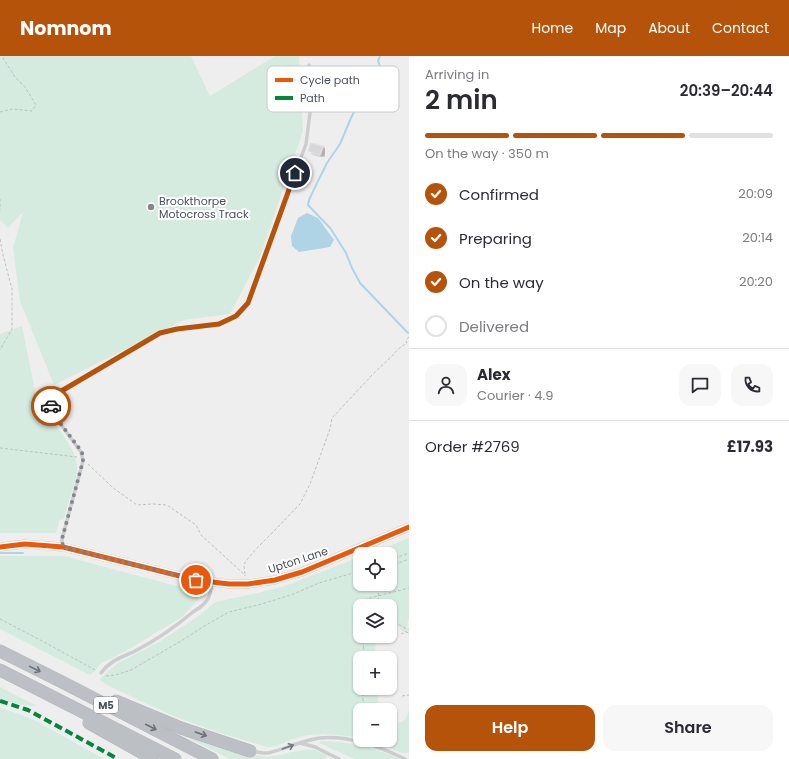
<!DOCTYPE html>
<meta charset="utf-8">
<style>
body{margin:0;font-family:Poppins,sans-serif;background:#f7f7f7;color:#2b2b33;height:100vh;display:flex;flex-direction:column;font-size:15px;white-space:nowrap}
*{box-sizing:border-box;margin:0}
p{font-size:13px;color:#7c7c81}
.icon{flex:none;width:22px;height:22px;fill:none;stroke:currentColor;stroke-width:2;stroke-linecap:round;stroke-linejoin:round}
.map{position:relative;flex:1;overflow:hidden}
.panel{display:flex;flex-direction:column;background:#fff;width:380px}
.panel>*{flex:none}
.tools{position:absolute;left:353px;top:491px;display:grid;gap:8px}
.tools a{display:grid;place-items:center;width:44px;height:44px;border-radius:8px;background:#fff;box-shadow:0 1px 3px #0004;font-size:20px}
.pin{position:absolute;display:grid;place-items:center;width:34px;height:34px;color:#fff;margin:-17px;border:2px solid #fff;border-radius:50%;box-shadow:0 1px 4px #0007}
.courier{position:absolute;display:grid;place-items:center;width:40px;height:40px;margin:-20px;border:3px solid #b45309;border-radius:50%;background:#fff;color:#222;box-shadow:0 1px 5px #0007}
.overview em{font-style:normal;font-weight:600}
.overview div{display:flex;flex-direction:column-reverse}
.overview{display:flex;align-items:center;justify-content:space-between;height:68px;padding:0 16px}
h1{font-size:26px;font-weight:600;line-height:30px}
.bar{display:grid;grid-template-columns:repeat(4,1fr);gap:6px 4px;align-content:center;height:48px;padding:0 16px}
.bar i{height:5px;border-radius:3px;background:#e1e1e2}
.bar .active{background:#b45309}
.bar p{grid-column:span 4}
.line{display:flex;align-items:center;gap:10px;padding:0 16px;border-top:1px solid #e1e1e2}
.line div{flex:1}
.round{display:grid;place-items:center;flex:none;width:42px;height:42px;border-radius:12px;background:#f7f7f7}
ol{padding:0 16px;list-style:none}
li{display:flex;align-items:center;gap:12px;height:44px}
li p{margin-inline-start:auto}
li .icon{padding:4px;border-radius:50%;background:#b45309;color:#fff;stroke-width:4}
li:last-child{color:#7c7c81}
li i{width:22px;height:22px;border:2px solid #e1e1e2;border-radius:50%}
.action{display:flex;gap:8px;margin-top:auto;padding:8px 16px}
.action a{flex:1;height:46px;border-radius:12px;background:#b45309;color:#fff;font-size:16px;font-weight:600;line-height:46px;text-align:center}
.action a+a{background:#f7f7f7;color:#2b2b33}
header{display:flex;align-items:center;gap:24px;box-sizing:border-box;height:56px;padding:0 20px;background:#b45309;color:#fff}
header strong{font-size:19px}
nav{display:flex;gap:22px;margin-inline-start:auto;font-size:14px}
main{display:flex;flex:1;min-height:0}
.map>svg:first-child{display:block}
.green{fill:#d5ebe0}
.water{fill:#aed4e5}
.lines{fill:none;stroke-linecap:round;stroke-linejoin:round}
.stream{stroke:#aed4e5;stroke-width:2}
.building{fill:#d7d6d9;stroke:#e0e0e1;filter:url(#shadow)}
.highway-casing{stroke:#b4b7bc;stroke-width:13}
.path{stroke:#b9c3c0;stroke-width:1;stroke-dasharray:3 2;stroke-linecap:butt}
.lane{stroke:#cbcdcf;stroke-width:3.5}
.secondary{stroke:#cbcdd0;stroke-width:9}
.highway{stroke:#bcbfc4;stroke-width:12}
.quiet{stroke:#00873e;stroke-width:4;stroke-dasharray:8 4;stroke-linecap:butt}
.cycleway-casing{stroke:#fff;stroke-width:8}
.cycleway{stroke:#e8590c;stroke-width:5}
.oneway{stroke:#6b7178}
.oneway2{stroke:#767b82}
.done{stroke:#82878c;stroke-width:4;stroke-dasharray:0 7.2}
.route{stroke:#b45309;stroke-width:5}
.poi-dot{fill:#82878c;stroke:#fff;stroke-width:1.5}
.labels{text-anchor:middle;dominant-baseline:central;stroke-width:4;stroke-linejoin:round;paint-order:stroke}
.shield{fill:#fff;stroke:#7f848a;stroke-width:1}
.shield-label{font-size:10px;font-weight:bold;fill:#484f58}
.poi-label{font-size:11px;fill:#484f58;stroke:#fff;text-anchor:start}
.street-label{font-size:11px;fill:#484f58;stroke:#fff}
.key{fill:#fff;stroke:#c8cacd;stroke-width:1}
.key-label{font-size:11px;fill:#484f58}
</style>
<header>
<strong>Nomnom</strong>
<nav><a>Home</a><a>Map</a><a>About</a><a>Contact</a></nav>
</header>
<main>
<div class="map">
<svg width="409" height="703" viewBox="0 0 409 703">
<defs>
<filter id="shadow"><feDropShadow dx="4" dy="2" stdDeviation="1" flood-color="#0004"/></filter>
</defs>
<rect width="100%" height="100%" fill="#efeeee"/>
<g class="green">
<polygon points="0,0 191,0 210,40 275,0 299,0 303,75 260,201 230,258 184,264 54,329 20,245 13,192 23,156 8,172 0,164"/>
<path d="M 22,270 L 38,350 L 43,351 L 44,355 C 56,370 79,395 77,415 C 76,423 73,431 71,439 C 68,447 66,455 64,463 L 58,465 L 59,466 L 56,477 L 0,477 L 0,278 Z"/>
<path d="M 409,482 L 409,564 L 408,564 L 407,572 L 409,572 L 409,575 L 403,576 L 399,571 L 390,568 L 390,550 L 360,550 L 360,580 L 376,580 L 375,602 L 360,602 L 360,632 L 377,632 L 379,654 L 360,654 L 360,682 C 342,679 318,676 300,681 C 288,684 280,691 267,691 L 217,676 L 176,661 L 147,648 L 107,629 L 100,624 L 105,618 L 118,607 L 159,586 L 200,559 L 214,547 L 220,545 L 262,536 L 285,530 L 360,501 L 360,528 L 390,528 L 390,498 L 369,498 Z"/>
<polygon points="0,500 64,500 131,518 197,535 199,539 198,544 182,561 126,595 100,608 96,614 90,619 0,573"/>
<polygon points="0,631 37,650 22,649 0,643"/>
<polygon points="0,652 22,659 38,666 104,703 0,703"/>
<path d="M 408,655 L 409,655 L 409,697 C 399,697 389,694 385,684 L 390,684 L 390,671 C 399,665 406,669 408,655 Z"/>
<polygon points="176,676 247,697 267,701 280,699 291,696 307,694 315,694 326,699 327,701 326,703 230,703"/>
<path d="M 321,685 C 349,686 374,691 399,703 L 354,703 L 319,687 Z"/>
</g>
<polygon class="water" points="307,157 318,162 334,184 330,191 299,196 292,190 291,180 298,162"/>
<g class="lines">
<g class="stream">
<polyline points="380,0 378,5 380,10 365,33 351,62 340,88 327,107 317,127 309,144 308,149 331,173 346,197 352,212 360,227 408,277"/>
<polyline points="0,497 23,497"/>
</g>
</g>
<polygon class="building" points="311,87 323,91 320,99 308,95"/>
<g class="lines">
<g class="highway-casing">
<g id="highway">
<polyline points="0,595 60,625 212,703"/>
<polyline points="0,614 175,703"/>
<polyline points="116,645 181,672 250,695"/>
<polyline points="89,667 153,703"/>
</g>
</g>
<g class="path">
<polyline points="0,56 12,53 32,55 36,49 25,31 15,21 3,2 4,0"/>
<polyline points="0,143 0,154"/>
<polyline points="0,183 3,199 12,233 12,273 0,294"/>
<polyline points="0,392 77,401"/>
<polyline points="88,408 112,431 137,449 153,448 167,449 177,456 196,469 201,479 245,519 245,520"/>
<polyline points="390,504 409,497"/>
<polyline points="390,510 409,503"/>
<polyline points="245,518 244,510 245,506 257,492 277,472 300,448 310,428 330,373 332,362 373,318 393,299 398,293 407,287 406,285 407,283 409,281"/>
<polyline points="366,550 366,543 409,532"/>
<polyline points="378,550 379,528"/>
<polyline points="0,563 44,586 97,615"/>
<polyline points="390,564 395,566 405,572 406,576"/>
<polyline points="401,578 406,576 409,577"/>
<polyline points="363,580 364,602"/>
<polyline points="106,620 116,619 131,614 181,585 206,569 229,556 258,549 291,539 319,527 360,515"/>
<path d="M 363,632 C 362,646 362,646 373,654"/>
<polyline points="402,640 409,639"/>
</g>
<g class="lane">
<polyline points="62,490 62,483 83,405 81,396 51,355 51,347 58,337 160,277 177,273 219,268 236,260 248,247 306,88 311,49 309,9"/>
<path d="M 101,617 C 110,604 123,601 137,594 C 158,583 175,571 193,556 C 198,553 204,549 207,544 C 211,539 211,532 212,527"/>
<polyline points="300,687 315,691 339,703"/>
<polyline points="376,690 378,684"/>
<path d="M 252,695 L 263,697 L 268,697 C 283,694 296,687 310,684 C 340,676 378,690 405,703"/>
</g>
<polyline class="secondary" points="0,491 25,488 63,491 196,524 229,528 248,528 275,524 302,516 409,471"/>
<use href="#highway" class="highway"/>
<polyline class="quiet" points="0,645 28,654 118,703"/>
<g class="cycleway-casing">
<polyline id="cycleway" points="0,491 25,488 63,491 196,524 229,528 248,528 275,524 302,516 409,471"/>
</g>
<use href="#cycleway" class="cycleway"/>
</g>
<defs><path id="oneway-shaft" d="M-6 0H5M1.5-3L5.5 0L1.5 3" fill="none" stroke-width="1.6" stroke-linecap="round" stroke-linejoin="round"/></defs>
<g class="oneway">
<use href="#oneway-shaft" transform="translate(35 613) rotate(26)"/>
<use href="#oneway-shaft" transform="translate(151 671) rotate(27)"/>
<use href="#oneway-shaft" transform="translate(201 678) rotate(19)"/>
</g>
<use class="oneway2" href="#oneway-shaft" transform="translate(288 691) rotate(-20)"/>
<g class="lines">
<polyline class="done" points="51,350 51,355 82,396 83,405 62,483 63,491 196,524"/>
<polyline class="route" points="51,350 51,347 58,337 160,277 177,273 219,268 236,260 248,247 295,117"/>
</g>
<circle class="poi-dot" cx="151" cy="151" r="4"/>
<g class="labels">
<rect class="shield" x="94" y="641" width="24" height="16" rx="3"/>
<g class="shield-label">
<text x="106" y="649">M5</text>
</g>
<g class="poi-label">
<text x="159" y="145">Brookthorpe<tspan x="159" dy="13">Motocross Track</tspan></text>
</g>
<g class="street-label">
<text transform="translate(298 504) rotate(-18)">Upton Lane</text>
</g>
</g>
<rect x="267" y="10" width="132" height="46" rx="6" class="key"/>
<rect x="275" y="22" width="18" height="4" fill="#e8590c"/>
<rect x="275" y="40" width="18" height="4" fill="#00873e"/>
<g class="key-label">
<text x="300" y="28">Cycle path</text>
<text x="300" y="46">Path</text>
</g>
</svg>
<div class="tools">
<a><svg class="icon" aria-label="locate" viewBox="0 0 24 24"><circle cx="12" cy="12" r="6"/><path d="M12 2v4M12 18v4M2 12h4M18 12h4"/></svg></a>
<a><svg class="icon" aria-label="layers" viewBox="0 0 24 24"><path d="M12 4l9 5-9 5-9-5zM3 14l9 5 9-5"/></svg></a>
<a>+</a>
<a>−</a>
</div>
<div class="pin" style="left:196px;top:524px;background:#ea580c"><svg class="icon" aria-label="bag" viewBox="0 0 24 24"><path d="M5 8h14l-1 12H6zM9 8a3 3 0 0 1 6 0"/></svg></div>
<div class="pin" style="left:295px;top:117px;background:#1f2937"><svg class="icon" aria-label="home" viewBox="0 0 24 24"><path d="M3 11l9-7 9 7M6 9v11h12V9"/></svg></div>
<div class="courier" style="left:51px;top:350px"><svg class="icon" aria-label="car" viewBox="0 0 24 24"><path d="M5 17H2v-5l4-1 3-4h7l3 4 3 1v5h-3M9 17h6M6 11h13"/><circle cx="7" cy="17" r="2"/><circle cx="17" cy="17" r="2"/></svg></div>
</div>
<section class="panel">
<div class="overview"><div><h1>2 min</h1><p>Arriving in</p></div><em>20:39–20:44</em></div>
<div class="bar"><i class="active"></i><i class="active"></i><i class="active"></i><i></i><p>On the way · 350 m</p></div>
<ol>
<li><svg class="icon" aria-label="check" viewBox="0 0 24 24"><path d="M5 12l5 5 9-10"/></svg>Confirmed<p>20:09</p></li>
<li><svg class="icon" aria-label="check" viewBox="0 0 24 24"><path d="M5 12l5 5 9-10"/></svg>Preparing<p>20:14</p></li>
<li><svg class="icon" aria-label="check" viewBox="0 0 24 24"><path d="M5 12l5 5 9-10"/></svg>On the way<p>20:20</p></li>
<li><i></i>Delivered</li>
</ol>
<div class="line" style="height:72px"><a class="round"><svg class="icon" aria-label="person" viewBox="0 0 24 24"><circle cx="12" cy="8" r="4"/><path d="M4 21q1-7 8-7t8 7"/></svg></a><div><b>Alex</b><p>Courier · 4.9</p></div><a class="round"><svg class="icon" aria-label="chat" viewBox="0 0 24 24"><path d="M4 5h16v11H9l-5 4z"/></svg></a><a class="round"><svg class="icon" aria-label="phone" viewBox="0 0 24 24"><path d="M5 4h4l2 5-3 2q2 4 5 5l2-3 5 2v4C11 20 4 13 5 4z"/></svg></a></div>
<div class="line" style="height:52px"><div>Order #2769</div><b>£17.93</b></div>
<div class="action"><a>Help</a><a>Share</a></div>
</section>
</main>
